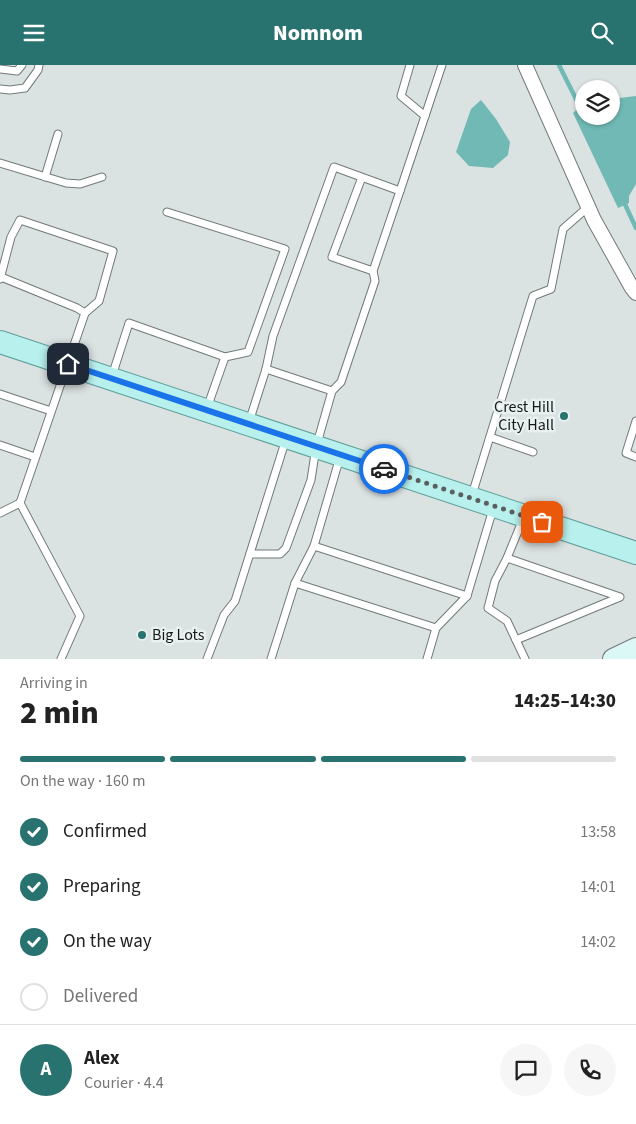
<!DOCTYPE html>
<meta charset="utf-8">
<style>
body{margin:0;font-family:"Source Sans 3",sans-serif;background:#f6f6f6;color:#222;height:100vh;display:flex;flex-direction:column;font-size:19px;white-space:nowrap}
*{box-sizing:border-box;margin:0}
p{font-size:16px;color:#767676}
.icon{flex:none;width:28px;height:28px;fill:none;stroke:currentColor;stroke-width:2;stroke-linecap:round;stroke-linejoin:round}
.map{position:relative;height:594px;overflow:hidden}
.details{display:flex;flex-direction:column;background:#fff;flex:1}
.details>*{flex:none}
.buttons{position:absolute;left:575px;top:15px;display:grid;gap:10px}
.buttons a{display:grid;place-items:center;width:45px;height:45px;border-radius:50%;background:#fff;box-shadow:0 1px 4px #0004;font-size:25px}
.pin{position:absolute;display:grid;place-items:center;width:42px;height:42px;color:#fff;margin:-21px;border-radius:10px;box-shadow:0 2px 8px #0006}
.courier{position:absolute;display:grid;place-items:center;width:50px;height:50px;margin:-25px;border:4px solid #1a73e8;border-radius:50%;background:#fff;color:#222;box-shadow:0 1px 6px #0007}
.summary em{font-style:normal;font-weight:800}
.summary div{display:flex;flex-direction:column-reverse}
.summary{display:flex;align-items:center;justify-content:space-between;height:85px;padding:0 20px}
h1{font-size:32px;font-weight:800;line-height:38px}
.bar{display:grid;grid-template-columns:repeat(4,1fr);gap:8px 5px;align-content:center;height:60px;padding:0 20px}
.bar i{height:6px;border-radius:4px;background:#e0e0e0}
.bar .current{background:#28726f}
.bar p{grid-column:span 4}
.line{display:flex;align-items:center;gap:12px;padding:0 20px;border-top:1px solid #e0e0e0}
.line div{flex:1}
.round{display:grid;place-items:center;flex:none;width:52px;height:52px;border-radius:26px;background:#f6f6f6}
ol{padding:0 20px;list-style:none}
li{display:flex;align-items:center;gap:15px;height:55px}
li p{margin-inline-start:auto}
li .icon{padding:5px;border-radius:50%;background:#28726f;color:#fff;stroke-width:4}
li:last-child{color:#767676}
li i{width:28px;height:28px;border:2px solid #e0e0e0;border-radius:50%}
header{display:flex;justify-content:space-between;align-items:center;height:65px;padding:0 20px;background:#28726f;color:#fff;font-size:22px;font-weight:800}
.map>svg:first-child{display:block}
.water{fill:#70b9b5}
.lines{fill:none;stroke-linecap:round;stroke-linejoin:round}
.stream{stroke:#70b9b5;stroke-width:4.5}
.lane-casing{stroke:#727979;stroke-width:9}
.street-casing{stroke:#727979;stroke-width:16}
.secondary-casing{stroke:#727979;stroke-width:22}
.primary-casing{stroke:#609e9b;stroke-width:24}
.lane{stroke:#fff;stroke-width:7}
.street{stroke:#fff;stroke-width:14}
.secondary{stroke:#dbf8f6;stroke-width:20}
.primary{stroke:#b8f0ed;stroke-width:22}
.done{stroke:#5a5f5f;stroke-width:5;stroke-dasharray:0 9}
.route{stroke:#1a73e8;stroke-width:6}
.poi-dot{fill:#28726f;stroke:#e8f0f0;stroke-width:2}
.labels{text-anchor:middle;dominant-baseline:central;stroke-width:5;stroke-linejoin:round;paint-order:stroke}
.poi-label{font-size:16px;fill:#151818;stroke:#e8f0f0;text-anchor:end}
</style>
<header><svg class="icon" aria-label="menu" viewBox="0 0 24 24"><path d="M4 6h16M4 12h16M4 18h16"/></svg>Nomnom<svg class="icon" aria-label="search" viewBox="0 0 24 24"><circle cx="10" cy="10" r="6"/><path d="M15 15l6 6"/></svg></header>
<div class="map">
<svg width="636" height="594" viewBox="0 0 636 594">
<rect width="100%" height="100%" fill="#dbe3e2"/>
<g class="water">
<polygon points="636,31 636,119 629,131 629,138 618,143 573,48 576,45 584,43 584,51 611,51 611,34"/>
<polygon points="481,35 496,54 510,77 508,90 493,103 469,101 456,87 471,44"/>
</g>
<g class="lines">
<g class="stream">
<polyline points="559,0 584,50"/>
<polyline points="623,135 636,163"/>
</g>
<g class="lane-casing">
<g id="lane">
<polyline points="410,0 401,31 425,51"/>
<polyline points="0,4 17,6 22,0"/>
<polyline points="0,24 10,25 25,23 38,5 39,0"/>
<polyline points="0,98 66,118 80,119 102,112"/>
<polyline points="45,112 58,69"/>
<polyline points="400,126 442,0"/>
<polyline points="1,212 77,243 85,248 20,438"/>
<polyline points="0,214 11,172 20,155 113,186 99,236 85,248"/>
<polyline points="266,304 273,271 334,102 400,126 373,206 332,192 362,112"/>
<polyline points="112,311 129,258 225,292 248,287 285,184 167,147"/>
<polyline points="332,326 341,317 375,216 373,206"/>
<polyline points="0,329 51,346"/>
<polyline points="207,343 225,292"/>
<polyline points="636,356 626,388 636,392"/>
<polyline points="249,357 266,304 332,326 316,382 311,415 286,483 280,489 250,489"/>
<polyline points="490,372 533,387"/>
<polyline points="0,380 35,392"/>
<polyline points="340,392 314,481 467,531 493,444"/>
<polyline points="472,430 533,231 551,224 563,164 588,142"/>
<polyline points="0,448 20,438 80,551 61,594"/>
<polyline points="523,454 507,493 620,532 516,575 525,594"/>
<polyline points="507,493 495,516 488,543 507,556 516,575"/>
<polyline points="295,518 436,563 427,594"/>
<polyline points="436,563 467,531"/>
<polyline points="207,594 224,550 235,536 286,374"/>
<polyline points="271,594 295,518 314,481"/>
</g>
</g>
<g class="street-casing">
<polyline id="street" points="525,0 594,155 632,223 636,228"/>
</g>
<g class="secondary-casing">
<polyline id="secondary" points="613,594 636,583"/>
</g>
<g class="primary-casing">
<polyline id="primary" points="0,277 636,488"/>
</g>
<use href="#lane" class="lane"/>
<use href="#street" class="street"/>
<use href="#secondary" class="secondary"/>
<use href="#primary" class="primary"/>
</g>
<g class="lines">
<polyline class="done" points="384,404 542,457"/>
<polyline class="route" points="68,299 384,404"/>
</g>
<g class="poi-dot">
<circle cx="564" cy="351" r="5"/>
<circle cx="142" cy="570" r="5"/>
</g>
<g class="labels">
<g class="poi-label">
<text x="554" y="342">Crest Hill<tspan x="554" dy="18">City Hall</tspan></text>
<text x="152" y="570" text-anchor="start">Big Lots</text>
</g>
</g>
</svg>
<div class="buttons">
<a><svg class="icon" aria-label="layers" viewBox="0 0 24 24"><path d="M12 4l9 5-9 5-9-5zM3 14l9 5 9-5"/></svg></a>
</div>
<div class="pin" style="left:542px;top:457px;background:#ea580c"><svg class="icon" aria-label="bag" viewBox="0 0 24 24"><path d="M5 8h14l-1 12H6zM9 8a3 3 0 0 1 6 0"/></svg></div>
<div class="pin" style="left:68px;top:299px;background:#1f2937"><svg class="icon" aria-label="home" viewBox="0 0 24 24"><path d="M3 11l9-7 9 7M6 9v11h12V9"/></svg></div>
<div class="courier" style="left:384px;top:404px"><svg class="icon" aria-label="car" viewBox="0 0 24 24"><path d="M5 17H2v-5l4-1 3-4h7l3 4 3 1v5h-3M9 17h6M6 11h13"/><circle cx="7" cy="17" r="2"/><circle cx="17" cy="17" r="2"/></svg></div>
</div>
<section class="details">
<div class="summary"><div><h1>2 min</h1><p>Arriving in</p></div><em>14:25–14:30</em></div>
<div class="bar"><i class="current"></i><i class="current"></i><i class="current"></i><i></i><p>On the way · 160 m</p></div>
<ol>
<li><svg class="icon" aria-label="check" viewBox="0 0 24 24"><path d="M5 12l5 5 9-10"/></svg>Confirmed<p>13:58</p></li>
<li><svg class="icon" aria-label="check" viewBox="0 0 24 24"><path d="M5 12l5 5 9-10"/></svg>Preparing<p>14:01</p></li>
<li><svg class="icon" aria-label="check" viewBox="0 0 24 24"><path d="M5 12l5 5 9-10"/></svg>On the way<p>14:02</p></li>
<li><i></i>Delivered</li>
</ol>
<div class="line" style="height:90px"><b class="round" style="background:#28726f;color:#fff">A</b><div><b>Alex</b><p>Courier · 4.4</p></div><a class="round"><svg class="icon" aria-label="chat" viewBox="0 0 24 24"><path d="M4 5h16v11H9l-5 4z"/></svg></a><a class="round"><svg class="icon" aria-label="phone" viewBox="0 0 24 24"><path d="M5 4h4l2 5-3 2q2 4 5 5l2-3 5 2v4C11 20 4 13 5 4z"/></svg></a></div>
</section>
